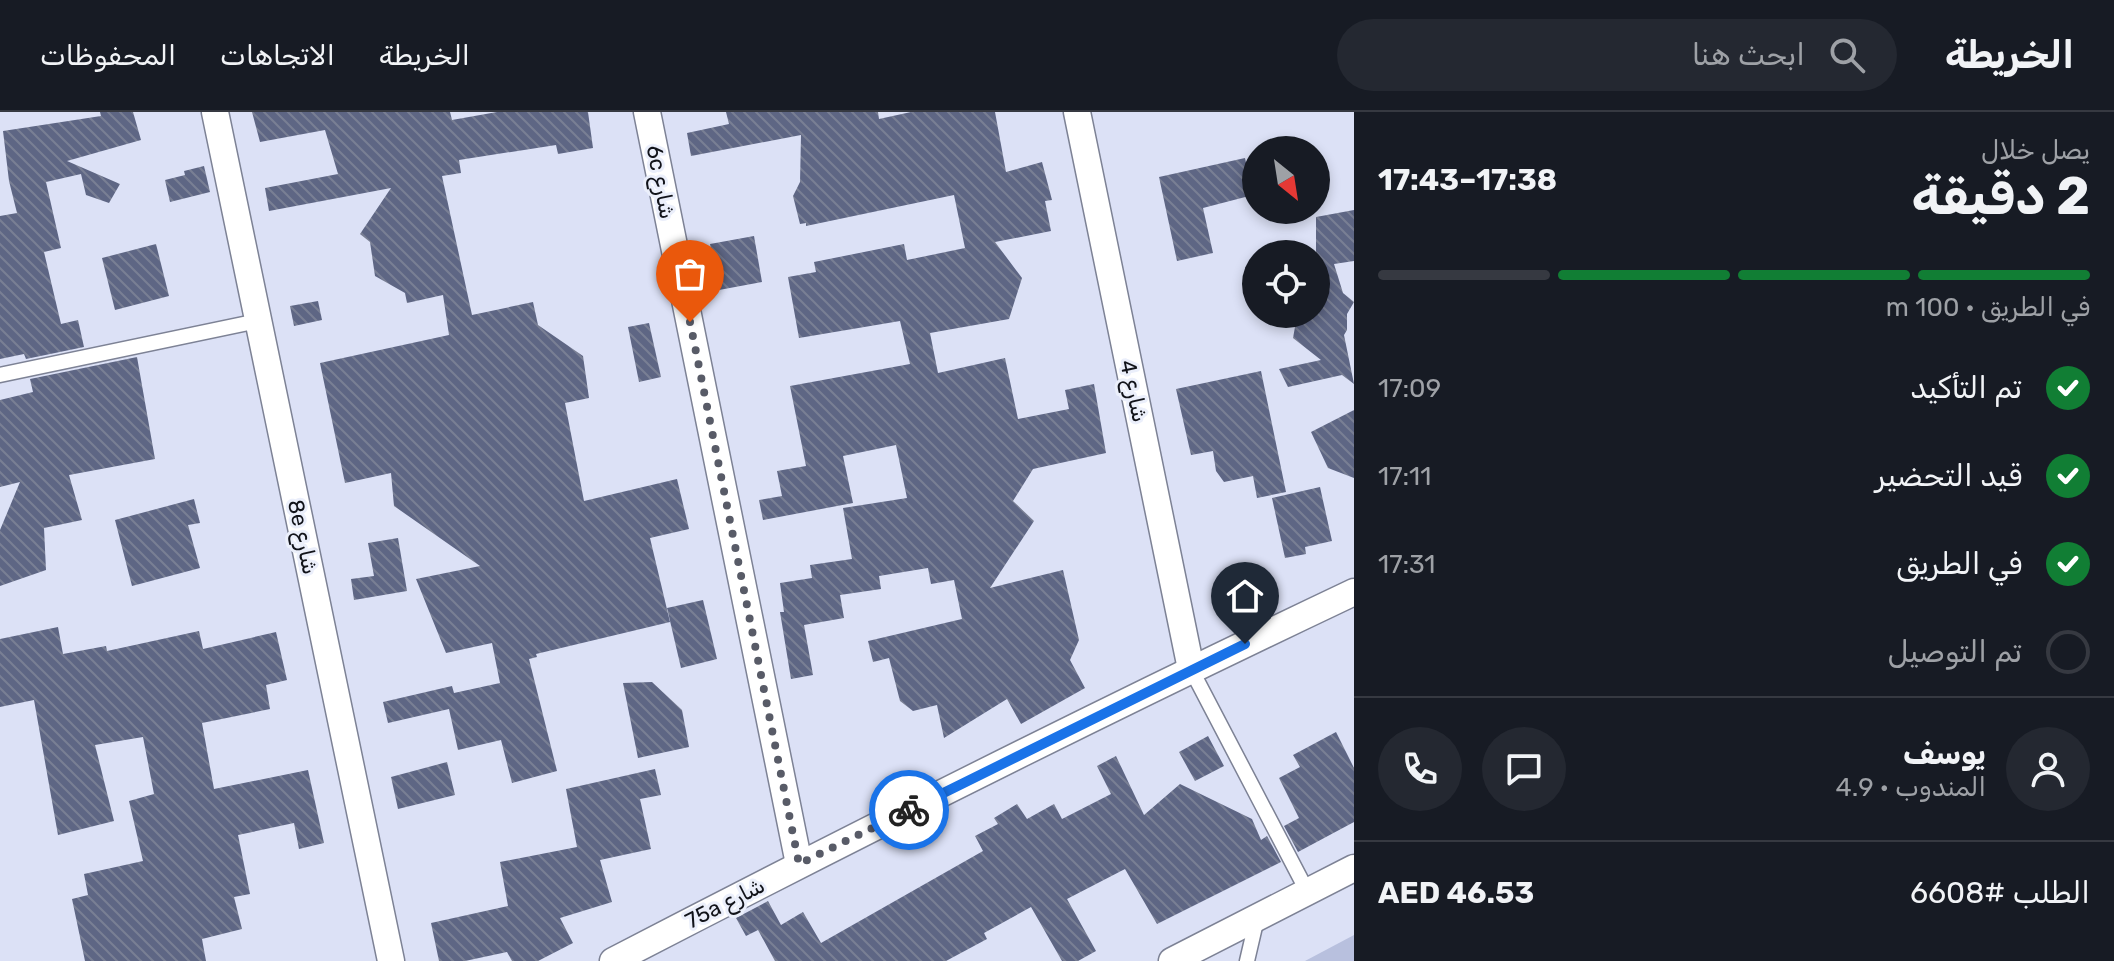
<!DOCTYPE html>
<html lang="ar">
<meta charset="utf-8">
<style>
body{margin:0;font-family:Rubik,"Noto Sans Arabic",sans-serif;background:#242831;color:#f1f3f6;direction:rtl;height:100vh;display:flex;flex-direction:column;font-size:30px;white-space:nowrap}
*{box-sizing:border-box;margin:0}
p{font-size:26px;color:#9ea1a6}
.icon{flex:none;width:44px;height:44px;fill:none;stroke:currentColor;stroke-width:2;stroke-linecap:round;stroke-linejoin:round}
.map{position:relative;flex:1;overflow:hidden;direction:ltr}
.drawer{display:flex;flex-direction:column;background:#171b24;width:760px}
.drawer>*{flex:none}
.needle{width:52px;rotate:150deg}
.controls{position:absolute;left:1242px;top:24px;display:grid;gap:16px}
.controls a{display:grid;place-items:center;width:88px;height:88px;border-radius:50%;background:#171b24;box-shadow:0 4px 12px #0003;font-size:40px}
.pin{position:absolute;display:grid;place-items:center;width:68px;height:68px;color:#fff;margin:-82px -34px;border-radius:50% 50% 50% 0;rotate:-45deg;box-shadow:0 0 8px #0007}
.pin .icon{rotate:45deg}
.courier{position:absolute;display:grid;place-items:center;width:80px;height:80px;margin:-40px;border:6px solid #1a73e8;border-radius:50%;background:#fff;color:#222;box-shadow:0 2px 10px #0007}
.summary em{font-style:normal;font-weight:700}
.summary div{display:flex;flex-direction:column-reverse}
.summary{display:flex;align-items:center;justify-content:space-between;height:136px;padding:0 24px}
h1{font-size:52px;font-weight:700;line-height:60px}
.bar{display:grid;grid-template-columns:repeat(4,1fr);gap:12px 8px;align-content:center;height:96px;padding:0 24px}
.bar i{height:10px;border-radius:6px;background:#363941}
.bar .on{background:#117e34}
.bar p{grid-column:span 4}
.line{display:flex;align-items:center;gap:20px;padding:0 24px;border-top:2px solid #363941}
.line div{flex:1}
.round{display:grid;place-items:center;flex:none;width:84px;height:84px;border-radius:42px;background:#242831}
ol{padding:0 24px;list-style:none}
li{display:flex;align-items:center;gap:24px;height:88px}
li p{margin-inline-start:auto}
li .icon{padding:8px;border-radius:50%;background:#117e34;color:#fff;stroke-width:4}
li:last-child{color:#9ea1a6}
li i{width:44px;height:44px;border:4px solid #363941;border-radius:50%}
header{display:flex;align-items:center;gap:48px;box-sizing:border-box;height:112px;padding:0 40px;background:#171b24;border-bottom:2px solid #363941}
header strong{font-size:38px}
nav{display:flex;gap:44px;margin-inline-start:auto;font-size:28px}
.search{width:560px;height:72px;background:#242831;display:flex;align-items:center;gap:20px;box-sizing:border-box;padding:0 28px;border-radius:44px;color:#9ea1a6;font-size:30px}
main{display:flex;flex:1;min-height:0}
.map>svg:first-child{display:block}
.grass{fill:#b8c0de}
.building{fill:url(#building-back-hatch)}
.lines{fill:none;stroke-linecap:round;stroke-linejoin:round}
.lane-casing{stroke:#7d8295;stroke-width:17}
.street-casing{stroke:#7d8295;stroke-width:29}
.lane{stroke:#fff;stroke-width:14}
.street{stroke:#fff;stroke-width:26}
.done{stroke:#585b67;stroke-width:8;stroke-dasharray:0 14.4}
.route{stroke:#1a73e8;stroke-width:10}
.labels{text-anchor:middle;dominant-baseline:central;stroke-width:6;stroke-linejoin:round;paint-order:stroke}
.street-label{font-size:22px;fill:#11131a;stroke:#ebeffb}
</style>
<header>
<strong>الخريطة</strong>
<div class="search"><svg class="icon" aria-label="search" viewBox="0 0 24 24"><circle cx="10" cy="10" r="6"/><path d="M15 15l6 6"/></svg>ابحث هنا</div>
<nav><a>الخريطة</a><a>الاتجاهات</a><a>المحفوظات</a></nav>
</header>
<main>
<section class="drawer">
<div class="summary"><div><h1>2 دقيقة</h1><p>يصل خلال</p></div><em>17:38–17:43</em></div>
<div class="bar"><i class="on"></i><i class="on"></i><i class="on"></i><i></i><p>في الطريق · 100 m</p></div>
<ol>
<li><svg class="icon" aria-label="check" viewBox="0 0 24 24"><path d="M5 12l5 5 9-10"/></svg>تم التأكيد<p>17:09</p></li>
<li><svg class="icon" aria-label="check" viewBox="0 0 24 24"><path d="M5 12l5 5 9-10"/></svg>قيد التحضير<p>17:11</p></li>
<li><svg class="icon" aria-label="check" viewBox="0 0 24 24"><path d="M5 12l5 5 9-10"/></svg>في الطريق<p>17:31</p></li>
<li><i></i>تم التوصيل</li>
</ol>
<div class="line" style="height:144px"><a class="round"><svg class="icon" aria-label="person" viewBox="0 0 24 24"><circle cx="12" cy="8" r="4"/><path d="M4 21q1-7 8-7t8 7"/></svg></a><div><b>يوسف</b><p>المندوب · 4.9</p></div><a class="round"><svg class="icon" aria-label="chat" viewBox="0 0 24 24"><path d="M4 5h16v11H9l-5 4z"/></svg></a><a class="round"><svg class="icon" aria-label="phone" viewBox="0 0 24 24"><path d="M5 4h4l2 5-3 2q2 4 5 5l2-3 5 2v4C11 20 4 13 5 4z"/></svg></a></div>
<div class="line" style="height:104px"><div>الطلب #6608</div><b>AED 46.53</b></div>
</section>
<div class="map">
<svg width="1354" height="849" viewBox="0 0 1354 849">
<defs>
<pattern id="building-back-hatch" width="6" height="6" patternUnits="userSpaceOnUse" patternTransform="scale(2)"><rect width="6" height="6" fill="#5e6684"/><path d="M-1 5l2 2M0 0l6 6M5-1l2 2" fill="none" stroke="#797f94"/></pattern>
</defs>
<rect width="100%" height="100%" fill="#dce1f6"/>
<polygon class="grass" points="1354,823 1354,849 1305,849"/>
<g class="building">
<polygon points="100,0 133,0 141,28 67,49 120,72 109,91 86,83 81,62 46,70 61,136 44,140 61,212 78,208 84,235 26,247 24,242 0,247 0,104 17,101 9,69 3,19 101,4"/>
<polygon points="252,0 450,0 452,8 497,0 588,0 593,36 558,42 556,33 459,48 461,61 442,64 472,203 533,190 538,213 583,244 589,286 565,291 584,389 677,367 689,417 650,426 670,510 536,542 537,545 529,547 557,659 512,671 501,628 458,638 449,597 388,611 383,590 452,574 454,581 500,571 492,531 446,541 416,467 480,454 394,394 391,361 345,371 320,251 449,223 443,183 407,191 405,181 375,164 370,130 360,122 391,76 269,99 265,76 338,62 325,18 260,30"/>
<polygon points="726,0 878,0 879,7 911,0 995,0 1006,60 1042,50 1052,88 1045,89 1051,119 995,130 1022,166 1009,207 930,221 938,261 1005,246 1018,307 1069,297 1065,278 1094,272 1106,341 1033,357 1013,389 1034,409 990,476 1063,458 1079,528 1070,548 1085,576 1021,612 1007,587 944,626 937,593 913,599 900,589 889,546 873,550 868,529 962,507 954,468 931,472 928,456 879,464 881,477 840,483 844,506 804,513 813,563 791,567 780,500 784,500 780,471 812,466 810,453 852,447 843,396 907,386 896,333 843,344 853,391 763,408 759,388 782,384 777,359 806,354 790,274 910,252 900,209 799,226 788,165 816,160 814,150 904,132 907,148 965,136 954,83 806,114 806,111 800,112 793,84 800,70 801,23 691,44 687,21 729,12"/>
<polygon points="1245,46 1253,83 1203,96 1213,141 1177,149 1159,65"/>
<polygon points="204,54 210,80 170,90 165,68 185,63 184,59"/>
<polygon points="1354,98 1354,149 1334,152 1343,181 1354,190 1347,202 1347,218 1344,223 1354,272 1342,263 1288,275 1279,257 1321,248 1293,226 1295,215 1288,202 1316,202 1316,105"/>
<polygon points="754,124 762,170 719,178 710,132"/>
<polygon points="156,132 169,184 115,198 102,146"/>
<polygon points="318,189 322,208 294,214 290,194"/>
<polygon points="649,211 661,265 639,270 628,215"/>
<polygon points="137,245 155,347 69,363 82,408 44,416 46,458 0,474 0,418 20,370 0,375 0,288 33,280 30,267"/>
<polygon points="1261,259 1286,380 1257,386 1253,364 1224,370 1216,359 1213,339 1191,343 1176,277"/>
<polygon points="1354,298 1354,366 1328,356 1311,320"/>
<polygon points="1320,375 1332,429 1305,435 1306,442 1285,446 1272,386"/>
<polygon points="194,387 200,411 188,413 200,456 132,474 115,408"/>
<polygon points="398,426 407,479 354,488 351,467 374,464 368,431"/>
<polygon points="703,488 717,547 681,556 667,496"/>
<polygon points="58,515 63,542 106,534 107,539 199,519 203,537 276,520 287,568 266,573 270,597 202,611 214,677 308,658 324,731 299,737 294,711 238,723 250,782 234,785 242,817 202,827 206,849 85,849 72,787 88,783 84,762 143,749 129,689 154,682 143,625 95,633 114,709 58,723 34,588 0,595 0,527"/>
<polygon points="652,570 682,598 689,635 638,646 623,571"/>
<polygon points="1336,620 1354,656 1354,710 1298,740 1284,714 1299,706 1279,666 1300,655 1293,643"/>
<polygon points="1208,624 1224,654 1195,669 1179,640"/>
<polygon points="1116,644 1144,703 1180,672 1252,707 1261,728 1267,724 1281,750 1157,812 1125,757 1067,787 1096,839 1078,849 1062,849 1031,795 984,821 987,827 946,849 775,849 758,818 746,824 736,806 768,789 781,813 803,800 821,831 983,739 975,724 998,712 994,706 1017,692 1027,707 1054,692 1062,707 1111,682 1097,654"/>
<polygon points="447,650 455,683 398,697 391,665"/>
<polygon points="655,657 661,683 640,687 651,737 600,748 612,790 560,806 573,831 538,849 512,849 507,840 465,849 439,849 431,811 508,794 500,750 577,735 566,677"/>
</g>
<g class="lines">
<g class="lane-casing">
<g id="lane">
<polyline points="0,263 258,209"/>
<polyline points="1191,557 1307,779"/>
<polyline points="1247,849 1257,806"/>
</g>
</g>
<g class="street-casing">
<g id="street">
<polyline points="215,0 391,849"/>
<polyline points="647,0 799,752"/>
<polyline points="1077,0 1191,557"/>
<path d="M 613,849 C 858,722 1105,598 1354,480"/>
<polyline points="1172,849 1354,756"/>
</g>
</g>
<use href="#lane" class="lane"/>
<use href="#street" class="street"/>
</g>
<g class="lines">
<polyline class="done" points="690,210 799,752 909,698"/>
<polyline class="route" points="909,698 1245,532"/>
</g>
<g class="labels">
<g class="street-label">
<text transform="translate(661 70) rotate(79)">6c شارع</text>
<text transform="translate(1134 279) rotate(78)">شارع 4</text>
<text transform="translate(303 425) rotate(78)">8e شارع</text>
<text transform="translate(725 791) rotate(-27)">75a شارع</text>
</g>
</g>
</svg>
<div class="controls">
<a><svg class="needle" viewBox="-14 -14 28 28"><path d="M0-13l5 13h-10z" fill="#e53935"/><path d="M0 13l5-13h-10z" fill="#9ea1a6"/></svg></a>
<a><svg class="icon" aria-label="locate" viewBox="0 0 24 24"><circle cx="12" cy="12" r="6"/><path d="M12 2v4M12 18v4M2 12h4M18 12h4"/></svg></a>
</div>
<div class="pin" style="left:690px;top:210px;background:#ea580c"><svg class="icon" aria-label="bag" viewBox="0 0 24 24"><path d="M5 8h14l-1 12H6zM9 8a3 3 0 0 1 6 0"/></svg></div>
<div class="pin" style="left:1245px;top:532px;background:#1f2937"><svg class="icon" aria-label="home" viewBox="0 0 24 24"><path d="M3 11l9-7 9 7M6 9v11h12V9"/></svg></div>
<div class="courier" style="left:909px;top:698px"><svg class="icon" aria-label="bike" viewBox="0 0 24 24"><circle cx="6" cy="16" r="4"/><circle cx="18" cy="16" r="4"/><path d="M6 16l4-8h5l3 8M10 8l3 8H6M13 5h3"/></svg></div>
</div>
</main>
